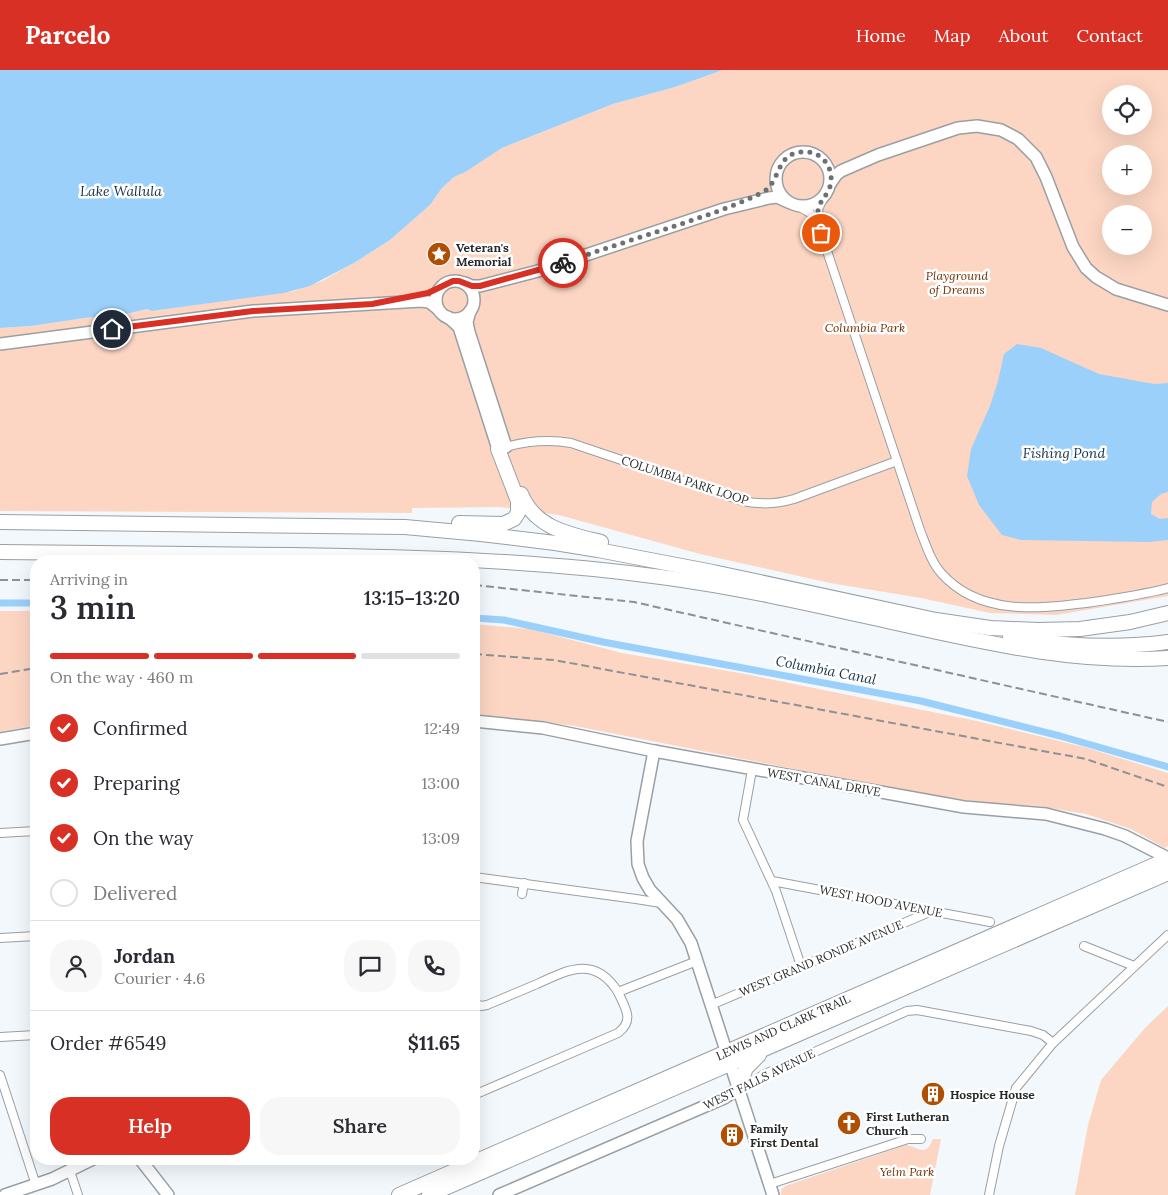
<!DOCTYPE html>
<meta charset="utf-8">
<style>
body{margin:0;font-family:Lora,serif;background:#f7f7f7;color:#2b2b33;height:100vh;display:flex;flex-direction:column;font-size:19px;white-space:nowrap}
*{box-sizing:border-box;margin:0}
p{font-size:16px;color:#7c7c81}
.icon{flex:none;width:28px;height:28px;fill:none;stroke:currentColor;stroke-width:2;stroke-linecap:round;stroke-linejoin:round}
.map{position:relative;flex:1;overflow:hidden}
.panel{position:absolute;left:30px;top:485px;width:450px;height:610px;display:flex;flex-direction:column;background:#fff;border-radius:20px;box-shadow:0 5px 20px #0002}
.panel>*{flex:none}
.tools{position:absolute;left:1102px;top:15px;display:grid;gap:10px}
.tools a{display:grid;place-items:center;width:50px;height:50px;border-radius:50%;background:#fff;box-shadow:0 5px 20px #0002;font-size:25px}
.pin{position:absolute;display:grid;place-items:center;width:42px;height:42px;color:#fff;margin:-21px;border:2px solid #fff;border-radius:50%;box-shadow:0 1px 5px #0007}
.courier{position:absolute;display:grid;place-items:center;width:50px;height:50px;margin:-25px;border:4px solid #d93025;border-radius:50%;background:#fff;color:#222;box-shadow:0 1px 6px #0007}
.head em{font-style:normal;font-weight:600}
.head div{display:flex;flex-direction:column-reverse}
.head{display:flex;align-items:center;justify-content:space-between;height:85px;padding:0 20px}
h1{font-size:32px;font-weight:600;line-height:38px}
.bar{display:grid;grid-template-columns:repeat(4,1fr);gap:8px 5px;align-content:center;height:60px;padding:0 20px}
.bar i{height:6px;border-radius:4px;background:#e1e1e2}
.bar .current{background:#d93025}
.bar p{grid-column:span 4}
.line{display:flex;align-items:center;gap:12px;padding:0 20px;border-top:1px solid #e1e1e2}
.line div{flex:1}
.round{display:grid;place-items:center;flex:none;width:52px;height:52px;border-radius:20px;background:#f7f7f7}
ol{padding:0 20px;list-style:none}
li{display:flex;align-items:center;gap:15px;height:55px}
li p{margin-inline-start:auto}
li .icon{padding:5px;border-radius:50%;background:#d93025;color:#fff;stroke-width:4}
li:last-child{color:#7c7c81}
li i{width:28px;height:28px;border:2px solid #e1e1e2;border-radius:50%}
.button{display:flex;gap:10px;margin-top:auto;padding:10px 20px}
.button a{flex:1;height:58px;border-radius:20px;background:#d93025;color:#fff;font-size:20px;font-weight:600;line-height:58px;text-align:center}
.button a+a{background:#f7f7f7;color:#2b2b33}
header{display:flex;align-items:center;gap:30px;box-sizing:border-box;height:70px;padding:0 25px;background:#d93025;color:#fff}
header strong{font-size:24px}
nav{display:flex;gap:28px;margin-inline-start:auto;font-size:18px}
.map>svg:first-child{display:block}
.green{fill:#fcd6c3;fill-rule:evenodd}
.water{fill:#9bd0fb}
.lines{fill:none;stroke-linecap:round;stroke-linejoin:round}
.canal{stroke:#9bd0fb;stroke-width:7}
.street-casing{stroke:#9a9fa3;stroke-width:10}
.secondary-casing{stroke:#9a9fa3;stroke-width:14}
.highway-casing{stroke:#9a9fa3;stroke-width:16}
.street{stroke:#fff;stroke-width:8}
.secondary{stroke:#fff;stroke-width:11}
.highway{stroke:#fff;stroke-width:14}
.rail{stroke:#8d9193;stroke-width:2;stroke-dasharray:8 4;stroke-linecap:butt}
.done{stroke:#6d7173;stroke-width:5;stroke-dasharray:0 9}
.route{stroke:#d93025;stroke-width:6}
.labels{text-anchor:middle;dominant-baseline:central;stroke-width:5;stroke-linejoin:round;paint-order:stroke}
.poi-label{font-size:12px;font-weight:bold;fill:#262829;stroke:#fff;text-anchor:start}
.park-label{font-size:12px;font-style:italic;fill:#713000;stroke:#fff}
.street-label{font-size:12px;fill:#262829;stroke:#fff}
.water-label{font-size:14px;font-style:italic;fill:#163349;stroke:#fff}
</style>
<header>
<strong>Parcelo</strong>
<nav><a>Home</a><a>Map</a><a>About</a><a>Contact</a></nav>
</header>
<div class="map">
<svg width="1168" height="1125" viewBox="0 0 1168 1125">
<rect width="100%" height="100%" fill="#f2f8fc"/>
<g class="green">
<path d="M 723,0 L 1168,0 L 1168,526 L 1056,545 L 990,543 L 921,528 L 830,513 L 700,484 L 559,445 L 500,437 L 412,438 L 412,443 L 0,441 L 0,258 L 31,256 L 85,248 L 126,244 L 147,239 L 152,241 L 294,221 L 322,211 L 354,193 L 390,170 L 430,135 L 442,118 L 454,107 L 465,101 L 502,78 L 613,34 L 675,17 ZM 1111,24 L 1144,24 L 1144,56 L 1111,56 ZM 1111,84 L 1144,84 L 1144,116 L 1111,116 ZM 1111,144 L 1144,144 L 1144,176 L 1111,176 Z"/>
<polygon points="0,541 36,541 36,655 0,662"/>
<polygon points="474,554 530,559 622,583 740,603 977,651 1084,677 1168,703 1168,776 1165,778 1131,759 1086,744 1039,736 980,732 906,721 575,656 474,644"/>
<polygon points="1168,936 1168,1125 1075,1125 1088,1055 1101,1010 1145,958"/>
<path d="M 933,1069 L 941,1069 L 930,1125 L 781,1125 L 781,1120 L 785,1116 L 906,1075 C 919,1077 925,1088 933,1069 Z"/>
</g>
<g class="water">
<polygon points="0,0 723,0 675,17 613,34 502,78 465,102 454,107 442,118 430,135 390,170 354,193 310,216 284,223 152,241 147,239 126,244 85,248 31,256 0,258"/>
<polygon points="1017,274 1041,278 1099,304 1154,314 1168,313 1168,422 1161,424 1152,432 1151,444 1160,449 1168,448 1168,470 1149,472 1021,470 1002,465 979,435 967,406 971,379 990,336 998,311 1004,284"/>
</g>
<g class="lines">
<g class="canal">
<polyline points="0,533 36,533"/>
<polyline points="474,548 504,550 603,572 921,631 1060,666 1168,697"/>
</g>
<g class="street-casing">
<g id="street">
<path d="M 796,135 L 810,143 L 821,163 L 920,460 C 926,475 931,492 942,504 C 979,545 1036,539 1086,533 C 1113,529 1141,525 1168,518"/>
<polyline points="820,156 818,139 824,127"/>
<path d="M 502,378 C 526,371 547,369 571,373 L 743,431 C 761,435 777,434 794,429 L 897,391"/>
<polyline points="752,700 743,750 776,821 801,896"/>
<polyline points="0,763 36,761"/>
<polyline points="474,807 636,829 661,833"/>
<polyline points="772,811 990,852"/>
<polyline points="522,824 524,813"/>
<polyline points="0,868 36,866"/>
<polyline points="1084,876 1134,896"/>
<path d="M 474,933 L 481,936 L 487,935 C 504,928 520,921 537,914 C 569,899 595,886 618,922"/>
<polyline points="711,935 932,841"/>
<polyline points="0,967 36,965"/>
<polyline points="0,1005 36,1115"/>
<polyline points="740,1018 765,1004 907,941 917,940 1031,961 1043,965 1053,973"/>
<path d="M 474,1025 L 618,963 C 635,950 625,938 618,922 L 697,891"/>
<polyline points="70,1101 78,1125"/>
<polyline points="770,1114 908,1069 921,1069"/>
<polyline points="989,1125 999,1076 1016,1018 1053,973 1168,865"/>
</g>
</g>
<g class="secondary-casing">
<g id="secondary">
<circle cx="803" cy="109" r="27"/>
<polyline points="830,114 836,105 841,101 878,85 958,58 977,56 1001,60 1018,69 1036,87 1046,107 1073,177 1086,198 1096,207 1116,219 1168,235"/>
<circle cx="455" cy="230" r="19"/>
<polyline points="465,213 472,216 480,216 538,201 724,139 769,128 777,127 788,132"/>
<polyline points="470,241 467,252 469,262 506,377"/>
<polyline points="448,247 459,257 498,379"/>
<polyline points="0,274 253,241 421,231 429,232 438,239"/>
<polyline points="474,651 543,658 654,681 964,737 1046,744 1105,759 1125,766 1168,788"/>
<polyline points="0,669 36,663"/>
<polyline points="654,681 637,771 638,794 643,808 650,820 677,849 691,873 773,1125"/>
<polyline points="140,1089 168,1125"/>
<polyline points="5,1125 52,1109 93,1089"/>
<polyline points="499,1125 724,1028 738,1019"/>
</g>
</g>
<g class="highway-casing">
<g id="highway">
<path d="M 521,424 C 535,458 568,464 601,472"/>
<polyline points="0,452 405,457 481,464 555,473 598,480 713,502 936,550 990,558 1038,560 1080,559 1130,552 1168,543"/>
<polyline points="459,453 503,454 514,449 518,443 518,431 498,379"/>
<path d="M 0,482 C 97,483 193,484 290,485 C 414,487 538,490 661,507 C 744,518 824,537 905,555 C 991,574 1079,594 1168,588"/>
<path d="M 1010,567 C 1063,576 1115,579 1168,572"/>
<polyline points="738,1019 746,998 759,985"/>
<polyline points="399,1125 1168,789"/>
<polyline points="429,1125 1168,803"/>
</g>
</g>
<use href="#street" class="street"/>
<use href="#secondary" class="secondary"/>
<use href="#highway" class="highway"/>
<g class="rail">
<polyline points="0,510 36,510"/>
<polyline points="474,515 634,532 1168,652"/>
<polyline points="474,584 554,590 1086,689 1168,717"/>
<polyline points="0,604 36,598"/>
</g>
</g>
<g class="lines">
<path class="done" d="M 563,193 C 600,180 638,168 675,156 C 704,146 733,137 761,123 C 781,114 775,84 801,82 C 809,81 816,83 822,88 C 832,97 834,112 827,123 C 824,128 821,131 819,136 C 816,144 820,155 821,163"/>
<polyline class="route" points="112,259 253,241 372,234 428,223 453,211 459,211 472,216 480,216 563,193"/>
</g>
<defs>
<g id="sight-disc" transform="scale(1.25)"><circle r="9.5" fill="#af4f04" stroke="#fff"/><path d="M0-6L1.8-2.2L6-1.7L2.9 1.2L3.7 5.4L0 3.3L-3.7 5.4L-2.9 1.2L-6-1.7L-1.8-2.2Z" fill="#fff"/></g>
<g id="building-disc" transform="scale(1.25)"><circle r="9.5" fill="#af4f04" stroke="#fff"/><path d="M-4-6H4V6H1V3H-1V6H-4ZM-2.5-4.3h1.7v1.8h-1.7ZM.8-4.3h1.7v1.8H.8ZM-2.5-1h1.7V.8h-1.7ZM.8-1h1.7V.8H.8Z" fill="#fff"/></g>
<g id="church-disc" transform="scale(1.25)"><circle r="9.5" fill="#af4f04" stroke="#fff"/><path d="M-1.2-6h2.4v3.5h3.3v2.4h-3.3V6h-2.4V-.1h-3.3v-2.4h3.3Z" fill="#fff"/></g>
</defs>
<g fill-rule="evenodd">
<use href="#sight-disc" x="439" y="184"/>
<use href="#building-disc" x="933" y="1024"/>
<use href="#church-disc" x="849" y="1053"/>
<use href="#building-disc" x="732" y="1065"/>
</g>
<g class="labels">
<g class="poi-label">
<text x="456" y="177">Veteran's<tspan x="456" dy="14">Memorial</tspan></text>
<text x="950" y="1024">Hospice House</text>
<text x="866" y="1046">First Lutheran<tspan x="866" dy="14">Church</tspan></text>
<text x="750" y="1058">Family<tspan x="750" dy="14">First Dental</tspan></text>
</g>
<g class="park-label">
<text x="957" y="205">Playground<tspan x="957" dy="14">of Dreams</tspan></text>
<text x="865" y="257">Columbia Park</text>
<text x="907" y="1101">Yelm Park</text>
</g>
<g class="street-label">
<text transform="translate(685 410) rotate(18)">COLUMBIA PARK LOOP</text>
<text transform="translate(824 712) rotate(10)">WEST CANAL DRIVE</text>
<text transform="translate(881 831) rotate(11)">WEST HOOD AVENUE</text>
<text transform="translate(821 888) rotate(-23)">WEST GRAND RONDE AVENUE</text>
<text transform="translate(783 957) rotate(-24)">LEWIS AND CLARK TRAIL</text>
<text transform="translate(759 1009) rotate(-26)">WEST FALLS AVENUE</text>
</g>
<g class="water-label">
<text x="121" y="121">Lake Wallula</text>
<text x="1064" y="383">Fishing Pond</text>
<text transform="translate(826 600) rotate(11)">Columbia Canal</text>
</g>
</g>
</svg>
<div class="tools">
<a><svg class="icon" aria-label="locate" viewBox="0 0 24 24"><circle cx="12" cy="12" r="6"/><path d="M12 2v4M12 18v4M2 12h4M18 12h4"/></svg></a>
<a>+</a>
<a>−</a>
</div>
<div class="pin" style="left:821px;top:163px;background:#ea580c"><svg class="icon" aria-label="bag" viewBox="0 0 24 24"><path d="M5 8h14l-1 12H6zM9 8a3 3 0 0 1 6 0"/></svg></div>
<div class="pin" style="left:112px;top:259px;background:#1f2937"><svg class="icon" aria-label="home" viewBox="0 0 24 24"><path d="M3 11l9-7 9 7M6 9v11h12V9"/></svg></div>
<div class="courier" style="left:563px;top:193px"><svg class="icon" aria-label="bike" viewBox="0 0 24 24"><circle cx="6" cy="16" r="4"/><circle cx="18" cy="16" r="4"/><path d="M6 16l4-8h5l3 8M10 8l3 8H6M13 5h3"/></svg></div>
<section class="panel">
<div class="head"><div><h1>3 min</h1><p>Arriving in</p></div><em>13:15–13:20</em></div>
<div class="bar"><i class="current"></i><i class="current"></i><i class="current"></i><i></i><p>On the way · 460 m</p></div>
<ol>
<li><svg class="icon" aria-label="check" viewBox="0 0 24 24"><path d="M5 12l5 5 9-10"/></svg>Confirmed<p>12:49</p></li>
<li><svg class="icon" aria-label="check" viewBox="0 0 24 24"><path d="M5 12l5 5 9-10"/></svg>Preparing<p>13:00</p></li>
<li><svg class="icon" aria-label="check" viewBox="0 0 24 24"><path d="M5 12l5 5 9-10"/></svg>On the way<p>13:09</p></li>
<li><i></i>Delivered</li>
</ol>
<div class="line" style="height:90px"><a class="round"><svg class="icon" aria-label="person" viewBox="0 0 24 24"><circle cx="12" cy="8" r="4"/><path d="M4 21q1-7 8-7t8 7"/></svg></a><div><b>Jordan</b><p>Courier · 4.6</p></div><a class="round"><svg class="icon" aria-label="chat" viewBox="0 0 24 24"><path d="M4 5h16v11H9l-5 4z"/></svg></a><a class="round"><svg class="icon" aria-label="phone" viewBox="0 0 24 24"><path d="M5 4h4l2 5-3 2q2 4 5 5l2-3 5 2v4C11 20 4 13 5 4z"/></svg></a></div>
<div class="line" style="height:65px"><div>Order #6549</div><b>$11.65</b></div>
<div class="button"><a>Help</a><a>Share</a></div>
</section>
</div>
